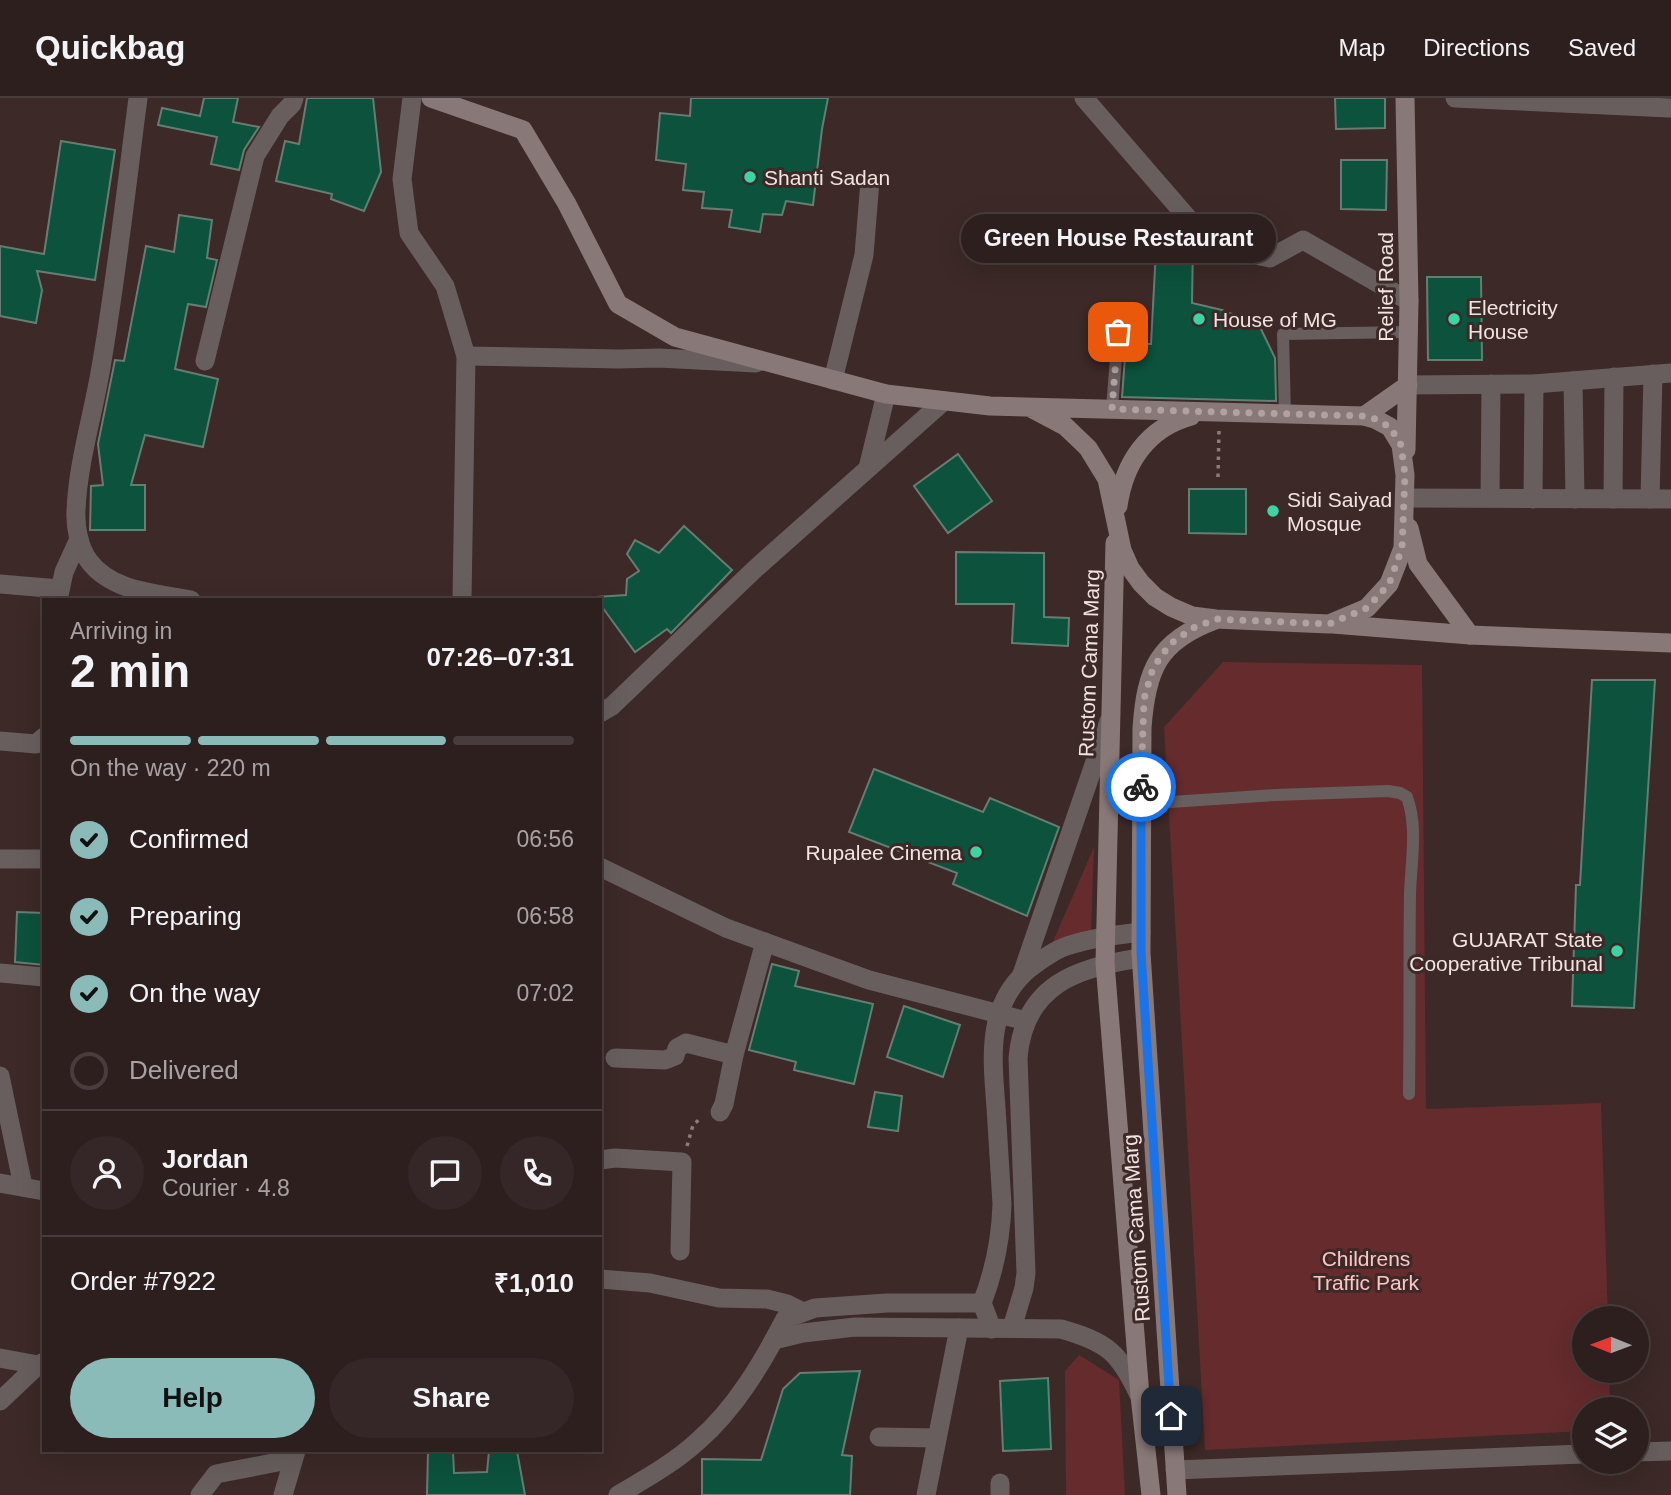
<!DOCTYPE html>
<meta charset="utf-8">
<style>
body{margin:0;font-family:Arial,sans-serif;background:#352727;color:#f1f3f6;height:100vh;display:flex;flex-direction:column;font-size:26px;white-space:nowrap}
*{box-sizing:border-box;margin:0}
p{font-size:23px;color:#a7a2a4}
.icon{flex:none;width:38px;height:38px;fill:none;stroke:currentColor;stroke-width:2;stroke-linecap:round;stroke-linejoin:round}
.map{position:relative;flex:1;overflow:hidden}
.sheet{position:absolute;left:42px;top:500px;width:560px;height:854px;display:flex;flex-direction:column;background:#2d1f1e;border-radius:0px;box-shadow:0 7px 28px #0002,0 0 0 2px #483d3c}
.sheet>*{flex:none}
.needle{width:46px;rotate:271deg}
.buttons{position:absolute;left:1572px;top:1208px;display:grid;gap:14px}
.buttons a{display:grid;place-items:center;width:77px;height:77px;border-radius:50%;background:#2d1f1e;box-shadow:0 7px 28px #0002,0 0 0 2px #483d3c;font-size:35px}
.pin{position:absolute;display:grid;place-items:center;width:60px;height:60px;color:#fff;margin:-30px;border-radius:14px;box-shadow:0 4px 10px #0006}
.courier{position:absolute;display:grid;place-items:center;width:70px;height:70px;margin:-35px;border:5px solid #1a73e8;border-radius:50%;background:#fff;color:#222;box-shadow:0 2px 9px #0007}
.bubble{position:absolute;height:49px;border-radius:24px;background:#2d1f1e;box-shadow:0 7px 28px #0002,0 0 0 2px #483d3c;font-size:23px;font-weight:700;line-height:49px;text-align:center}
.headline em{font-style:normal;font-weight:700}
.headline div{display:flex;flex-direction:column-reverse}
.headline{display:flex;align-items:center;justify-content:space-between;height:119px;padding:0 28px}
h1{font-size:46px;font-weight:700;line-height:52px}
.bar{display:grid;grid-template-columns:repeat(4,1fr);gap:10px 7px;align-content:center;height:84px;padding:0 28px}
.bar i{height:9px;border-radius:5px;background:#483d3c}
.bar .current{background:#8bbbb9}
.bar p{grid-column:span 4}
.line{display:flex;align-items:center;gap:18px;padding:0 28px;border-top:2px solid #483d3c}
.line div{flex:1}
.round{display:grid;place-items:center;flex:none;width:74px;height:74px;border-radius:37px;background:#352727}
ol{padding:0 28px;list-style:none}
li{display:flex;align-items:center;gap:21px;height:77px}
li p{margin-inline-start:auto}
li .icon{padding:7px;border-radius:50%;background:#8bbbb9;color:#111;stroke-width:4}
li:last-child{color:#a7a2a4}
li i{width:38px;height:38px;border:4px solid #483d3c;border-radius:50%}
.cta{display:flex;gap:14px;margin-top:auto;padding:14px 28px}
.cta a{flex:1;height:80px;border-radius:42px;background:#8bbbb9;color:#111;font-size:28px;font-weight:700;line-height:80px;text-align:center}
.cta a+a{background:#352727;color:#f1f3f6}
header{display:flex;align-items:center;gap:42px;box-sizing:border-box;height:98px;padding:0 35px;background:#2d1f1e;border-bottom:2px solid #483d3c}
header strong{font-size:33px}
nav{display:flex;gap:38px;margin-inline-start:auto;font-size:24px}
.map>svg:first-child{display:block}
.green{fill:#652b2d}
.building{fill:#0c523c;stroke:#677d73;stroke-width:2}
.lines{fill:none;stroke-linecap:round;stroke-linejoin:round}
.path{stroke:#8c7c7b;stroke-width:3.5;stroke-dasharray:3.5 5;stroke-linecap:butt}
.service{stroke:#685e5e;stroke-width:12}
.minor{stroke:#685e5e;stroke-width:19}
.tertiary{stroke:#685e5e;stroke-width:19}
.secondary{stroke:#887978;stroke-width:19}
.done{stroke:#b1a2a1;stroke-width:7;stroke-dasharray:0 12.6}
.route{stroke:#1a73e8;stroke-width:9}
.poi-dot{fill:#3dd4a3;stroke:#3c2928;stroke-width:2.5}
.labels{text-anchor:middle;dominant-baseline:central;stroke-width:6;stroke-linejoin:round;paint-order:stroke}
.poi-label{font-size:21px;fill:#f0e3e2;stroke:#3c2928;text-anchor:start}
.street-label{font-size:21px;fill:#f0e3e2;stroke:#3c2928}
.park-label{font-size:21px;fill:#fbc5c4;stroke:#3c2928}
</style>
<header>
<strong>Quickbag</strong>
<nav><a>Map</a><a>Directions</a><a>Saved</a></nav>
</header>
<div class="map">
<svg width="1671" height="1397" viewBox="0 0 1671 1397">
<rect width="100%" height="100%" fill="#3c2928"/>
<g class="green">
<polygon points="1223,564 1422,567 1426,1011 1601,1005 1608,1220 1584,1220 1584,1272 1609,1272 1610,1311 1584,1311 1584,1333 1205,1352 1164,629"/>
<polygon points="1094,749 1091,833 1048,855"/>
<polygon points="1079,1257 1119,1282 1125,1397 1066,1397 1065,1273"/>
</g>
<g class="building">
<polygon points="204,0 238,0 233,24 259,29 244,52 239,72 211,66 217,39 158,27 162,10 200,18"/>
<polygon points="307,0 373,0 381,74 364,113 331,101 332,96 276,83 285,43 299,46"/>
<polygon points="691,0 828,0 822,31 813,107 786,103 782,117 763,116 760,134 729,129 732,112 702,110 704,94 683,92 686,66 656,62 660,15 690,18"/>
<polygon points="1335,0 1385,0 1385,30 1336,31"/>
<polygon points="61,43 115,52 95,182 37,173 42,192 36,225 0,218 0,148 44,156"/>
<polygon points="1341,62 1387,62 1386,112 1341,111"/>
<polygon points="179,117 212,122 207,160 217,162 206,209 188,206 175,271 218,281 203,349 145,337 131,387 145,387 145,432 90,432 91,388 103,387 98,346 115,262 124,263 146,148 174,154"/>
<polygon points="1157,133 1188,139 1193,145 1192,205 1222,212 1259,227 1275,260 1276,303 1122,299 1126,246 1151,246"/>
<polygon points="1427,179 1481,179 1482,262 1428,262"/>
<polygon points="958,356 992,403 948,435 914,388"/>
<polygon points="1189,391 1246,391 1246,436 1189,435"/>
<polygon points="684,428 732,472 671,535 667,531 635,554 600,506 600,502 595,499 626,497 627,481 639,473 627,456 635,442 659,455"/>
<polygon points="956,454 1044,455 1044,519 1069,520 1068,548 1012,545 1014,506 956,506"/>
<polygon points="1592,582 1655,582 1634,910 1572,908 1576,787 1580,787"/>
<polygon points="874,671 983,714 990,700 1059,729 1027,818 953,786 957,775 849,734"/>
<polygon points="17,814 44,815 44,867 15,864"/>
<polygon points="772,866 799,873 795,888 873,906 854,986 794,972 796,964 749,952"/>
<polygon points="904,908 960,927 943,979 887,959"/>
<polygon points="875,994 902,998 898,1033 868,1029"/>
<polygon points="860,1273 842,1357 852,1358 850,1397 702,1397 702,1361 761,1362 783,1291 800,1275"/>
<polygon points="1048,1280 1051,1351 1003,1353 1000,1283"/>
<polygon points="428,1353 453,1353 454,1375 487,1374 489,1353 517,1353 525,1397 427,1397"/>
</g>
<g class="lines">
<g class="path">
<polyline points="1218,379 1219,332"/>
<polyline points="687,1048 693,1027 702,1019"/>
</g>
<g class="service">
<polyline points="1112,311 1118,234"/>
<polyline points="1285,317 1283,236 1409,234"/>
<path d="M 1141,706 L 1275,697 L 1388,693 L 1400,695 L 1407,699 C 1418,730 1411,763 1410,796 C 1409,862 1410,929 1409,996"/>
</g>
<g class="minor">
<path d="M 138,0 C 126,92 116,184 100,275 C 92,320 78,366 76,412 C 75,428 79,450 89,463 C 112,494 156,495 191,502"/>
<polyline points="412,0 402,81 409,135 445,188 466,258 462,502"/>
<polyline points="1084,0 1212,148 1270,160 1303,142 1409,203"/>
<polyline points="1455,0 1669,10"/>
<polyline points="466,258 619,261 659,260 756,265"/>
<polyline points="205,263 255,58 280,18 292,6 294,0"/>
<polyline points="833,282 864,157 870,83"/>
<polyline points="1573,283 1575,401"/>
<polyline points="1408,287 1534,286 1671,275"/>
<polyline points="868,370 886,296"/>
<polyline points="1405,400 1671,401"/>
<polyline points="1490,400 1491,286"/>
<polyline points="1533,401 1534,286"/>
<polyline points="1613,401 1614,279"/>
<polyline points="1650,401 1653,276"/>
<polyline points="0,486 59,491"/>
<polyline points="58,502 64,474 79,441"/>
<polyline points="0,643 36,646 44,639"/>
<polyline points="0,761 44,761"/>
<polyline points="0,875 44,879"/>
<polyline points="615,960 665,962 675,958 677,950 686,945 734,957 765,844"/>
<polyline points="0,978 23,1088"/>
<polyline points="720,1014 724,1006 734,957"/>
<polyline points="600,1062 615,1060 682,1064 680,1153"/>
<polyline points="600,1181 650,1185 719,1200 767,1201 787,1206 803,1214"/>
<polyline points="0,1260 38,1267 44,1264"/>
<polyline points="0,1303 38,1267"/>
<polyline points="879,1339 937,1340"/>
<polyline points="1000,1385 1000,1397"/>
<polyline points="200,1397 216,1376 293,1361"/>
<polyline points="926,1397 959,1230"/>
</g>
<g class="tertiary">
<polyline points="600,615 612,608 755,471 944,303"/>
<polyline points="600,769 726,830 869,882 1026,923"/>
<polyline points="1022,876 1109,623"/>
<polyline points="0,1085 44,1093"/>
<path d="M 1012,1230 L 1024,1190 L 1026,1175 L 1018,960 C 1024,887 1077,869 1141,860"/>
<path d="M 992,1231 L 982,1205 C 994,1174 1001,1140 1002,1106 C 1000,1074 998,1042 996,1009 C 992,959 986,906 1030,870 C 1041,862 1054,852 1067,848 C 1091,840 1116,837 1141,834"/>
<path d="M 774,1242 L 803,1235 L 855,1229 L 1061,1231 C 1107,1244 1119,1254 1139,1297"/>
<polyline points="1636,1354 1671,1353"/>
<polyline points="1175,1372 1584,1356"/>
<polyline points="283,1397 296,1353"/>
<path d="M 618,1397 C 645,1381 674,1365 698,1343 C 736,1310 762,1265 785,1221 L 815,1210 L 887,1205 L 982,1205"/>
</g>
<g class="secondary">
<polyline points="431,0 523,32 567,106 618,206 675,239 886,296 990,308 1364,318 1375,321 1390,329 1401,347 1405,377 1403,450 1389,486 1367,510 1329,526 1216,521 1192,518 1171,509 1155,499 1141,485 1130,470 1122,452 1107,381 1088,350 1065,328 1031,310"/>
<polyline points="1405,0 1409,203 1406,352"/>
<polyline points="1364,318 1408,287"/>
<path d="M 1118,408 C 1124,365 1147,330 1191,318"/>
<polyline points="1409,430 1418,466 1470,537"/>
<polyline points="1115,445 1105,865 1140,1298 1151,1397"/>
<polyline points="1333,526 1470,537 1671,545"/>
<path d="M 1177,1397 L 1141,855 L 1142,630 C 1146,572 1158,543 1215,522"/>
</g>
</g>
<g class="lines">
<polyline class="done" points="1118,234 1112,311 1364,318 1375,321 1390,329 1401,347 1405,377 1402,450 1389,486 1367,510 1329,526 1216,521 1193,530 1170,546 1153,570 1144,601 1141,689"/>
<polyline class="route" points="1141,689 1141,855 1171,1318"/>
</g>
<g class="poi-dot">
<circle cx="750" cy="79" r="7"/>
<circle cx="1199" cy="221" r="7"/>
<circle cx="1454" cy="221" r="7"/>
<circle cx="1273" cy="413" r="7"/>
<circle cx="976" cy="754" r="7"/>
<circle cx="1617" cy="853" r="7"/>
</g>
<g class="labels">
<g class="poi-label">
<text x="764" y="79">Shanti Sadan</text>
<text x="1468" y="209">Electricity<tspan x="1468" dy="24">House</tspan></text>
<text x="1213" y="221">House of MG</text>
<text x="1287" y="401">Sidi Saiyad<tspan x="1287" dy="24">Mosque</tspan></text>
<text x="962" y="754" text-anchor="end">Rupalee Cinema</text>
<text x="1603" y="841" text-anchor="end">GUJARAT State<tspan x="1603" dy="24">Cooperative Tribunal</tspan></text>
</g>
<g class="street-label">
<text transform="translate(1385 189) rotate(-90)">Relief Road</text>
<text transform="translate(1089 565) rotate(-88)">Rustom Cama Marg</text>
<text transform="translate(1136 1130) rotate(-94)">Rustom Cama Marg</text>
</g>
<g class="park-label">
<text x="1366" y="1160">Childrens<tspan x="1366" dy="24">Traffic Park</tspan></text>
</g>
</g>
</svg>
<div class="buttons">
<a><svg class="needle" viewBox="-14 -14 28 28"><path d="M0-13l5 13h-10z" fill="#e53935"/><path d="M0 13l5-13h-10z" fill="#a7a2a4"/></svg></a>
<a><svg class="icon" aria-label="layers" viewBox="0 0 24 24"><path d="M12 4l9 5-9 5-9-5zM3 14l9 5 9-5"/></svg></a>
</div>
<div class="pin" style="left:1118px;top:234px;background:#ea580c"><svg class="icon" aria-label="bag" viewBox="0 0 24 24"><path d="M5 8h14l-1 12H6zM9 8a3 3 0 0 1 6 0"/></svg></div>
<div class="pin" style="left:1171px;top:1318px;background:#1f2937"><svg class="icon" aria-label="home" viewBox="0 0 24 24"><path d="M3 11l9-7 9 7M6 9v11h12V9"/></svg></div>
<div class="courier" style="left:1141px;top:689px"><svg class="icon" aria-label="bike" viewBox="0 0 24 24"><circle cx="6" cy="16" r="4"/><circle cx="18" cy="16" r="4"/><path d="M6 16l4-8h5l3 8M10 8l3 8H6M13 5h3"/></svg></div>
<div class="bubble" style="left:961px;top:116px;width:315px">Green House Restaurant</div>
<section class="sheet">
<div class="headline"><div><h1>2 min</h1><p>Arriving in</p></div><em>07:26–07:31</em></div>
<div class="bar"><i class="current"></i><i class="current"></i><i class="current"></i><i></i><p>On the way · 220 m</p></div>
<ol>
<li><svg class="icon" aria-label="check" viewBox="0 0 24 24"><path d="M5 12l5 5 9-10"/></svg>Confirmed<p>06:56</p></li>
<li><svg class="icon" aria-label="check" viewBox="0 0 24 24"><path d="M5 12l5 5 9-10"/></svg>Preparing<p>06:58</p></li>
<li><svg class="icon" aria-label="check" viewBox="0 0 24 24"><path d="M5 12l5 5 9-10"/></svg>On the way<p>07:02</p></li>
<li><i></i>Delivered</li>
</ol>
<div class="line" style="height:126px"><a class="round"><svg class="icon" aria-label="person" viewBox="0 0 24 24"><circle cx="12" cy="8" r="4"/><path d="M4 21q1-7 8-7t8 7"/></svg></a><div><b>Jordan</b><p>Courier · 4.8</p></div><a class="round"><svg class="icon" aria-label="chat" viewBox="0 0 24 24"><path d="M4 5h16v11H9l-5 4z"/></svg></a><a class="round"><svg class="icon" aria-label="phone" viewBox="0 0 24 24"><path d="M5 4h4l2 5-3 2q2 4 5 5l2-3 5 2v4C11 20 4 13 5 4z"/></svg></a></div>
<div class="line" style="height:91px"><div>Order #7922</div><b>₹1,010</b></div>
<div class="cta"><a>Help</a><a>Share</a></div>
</section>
</div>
